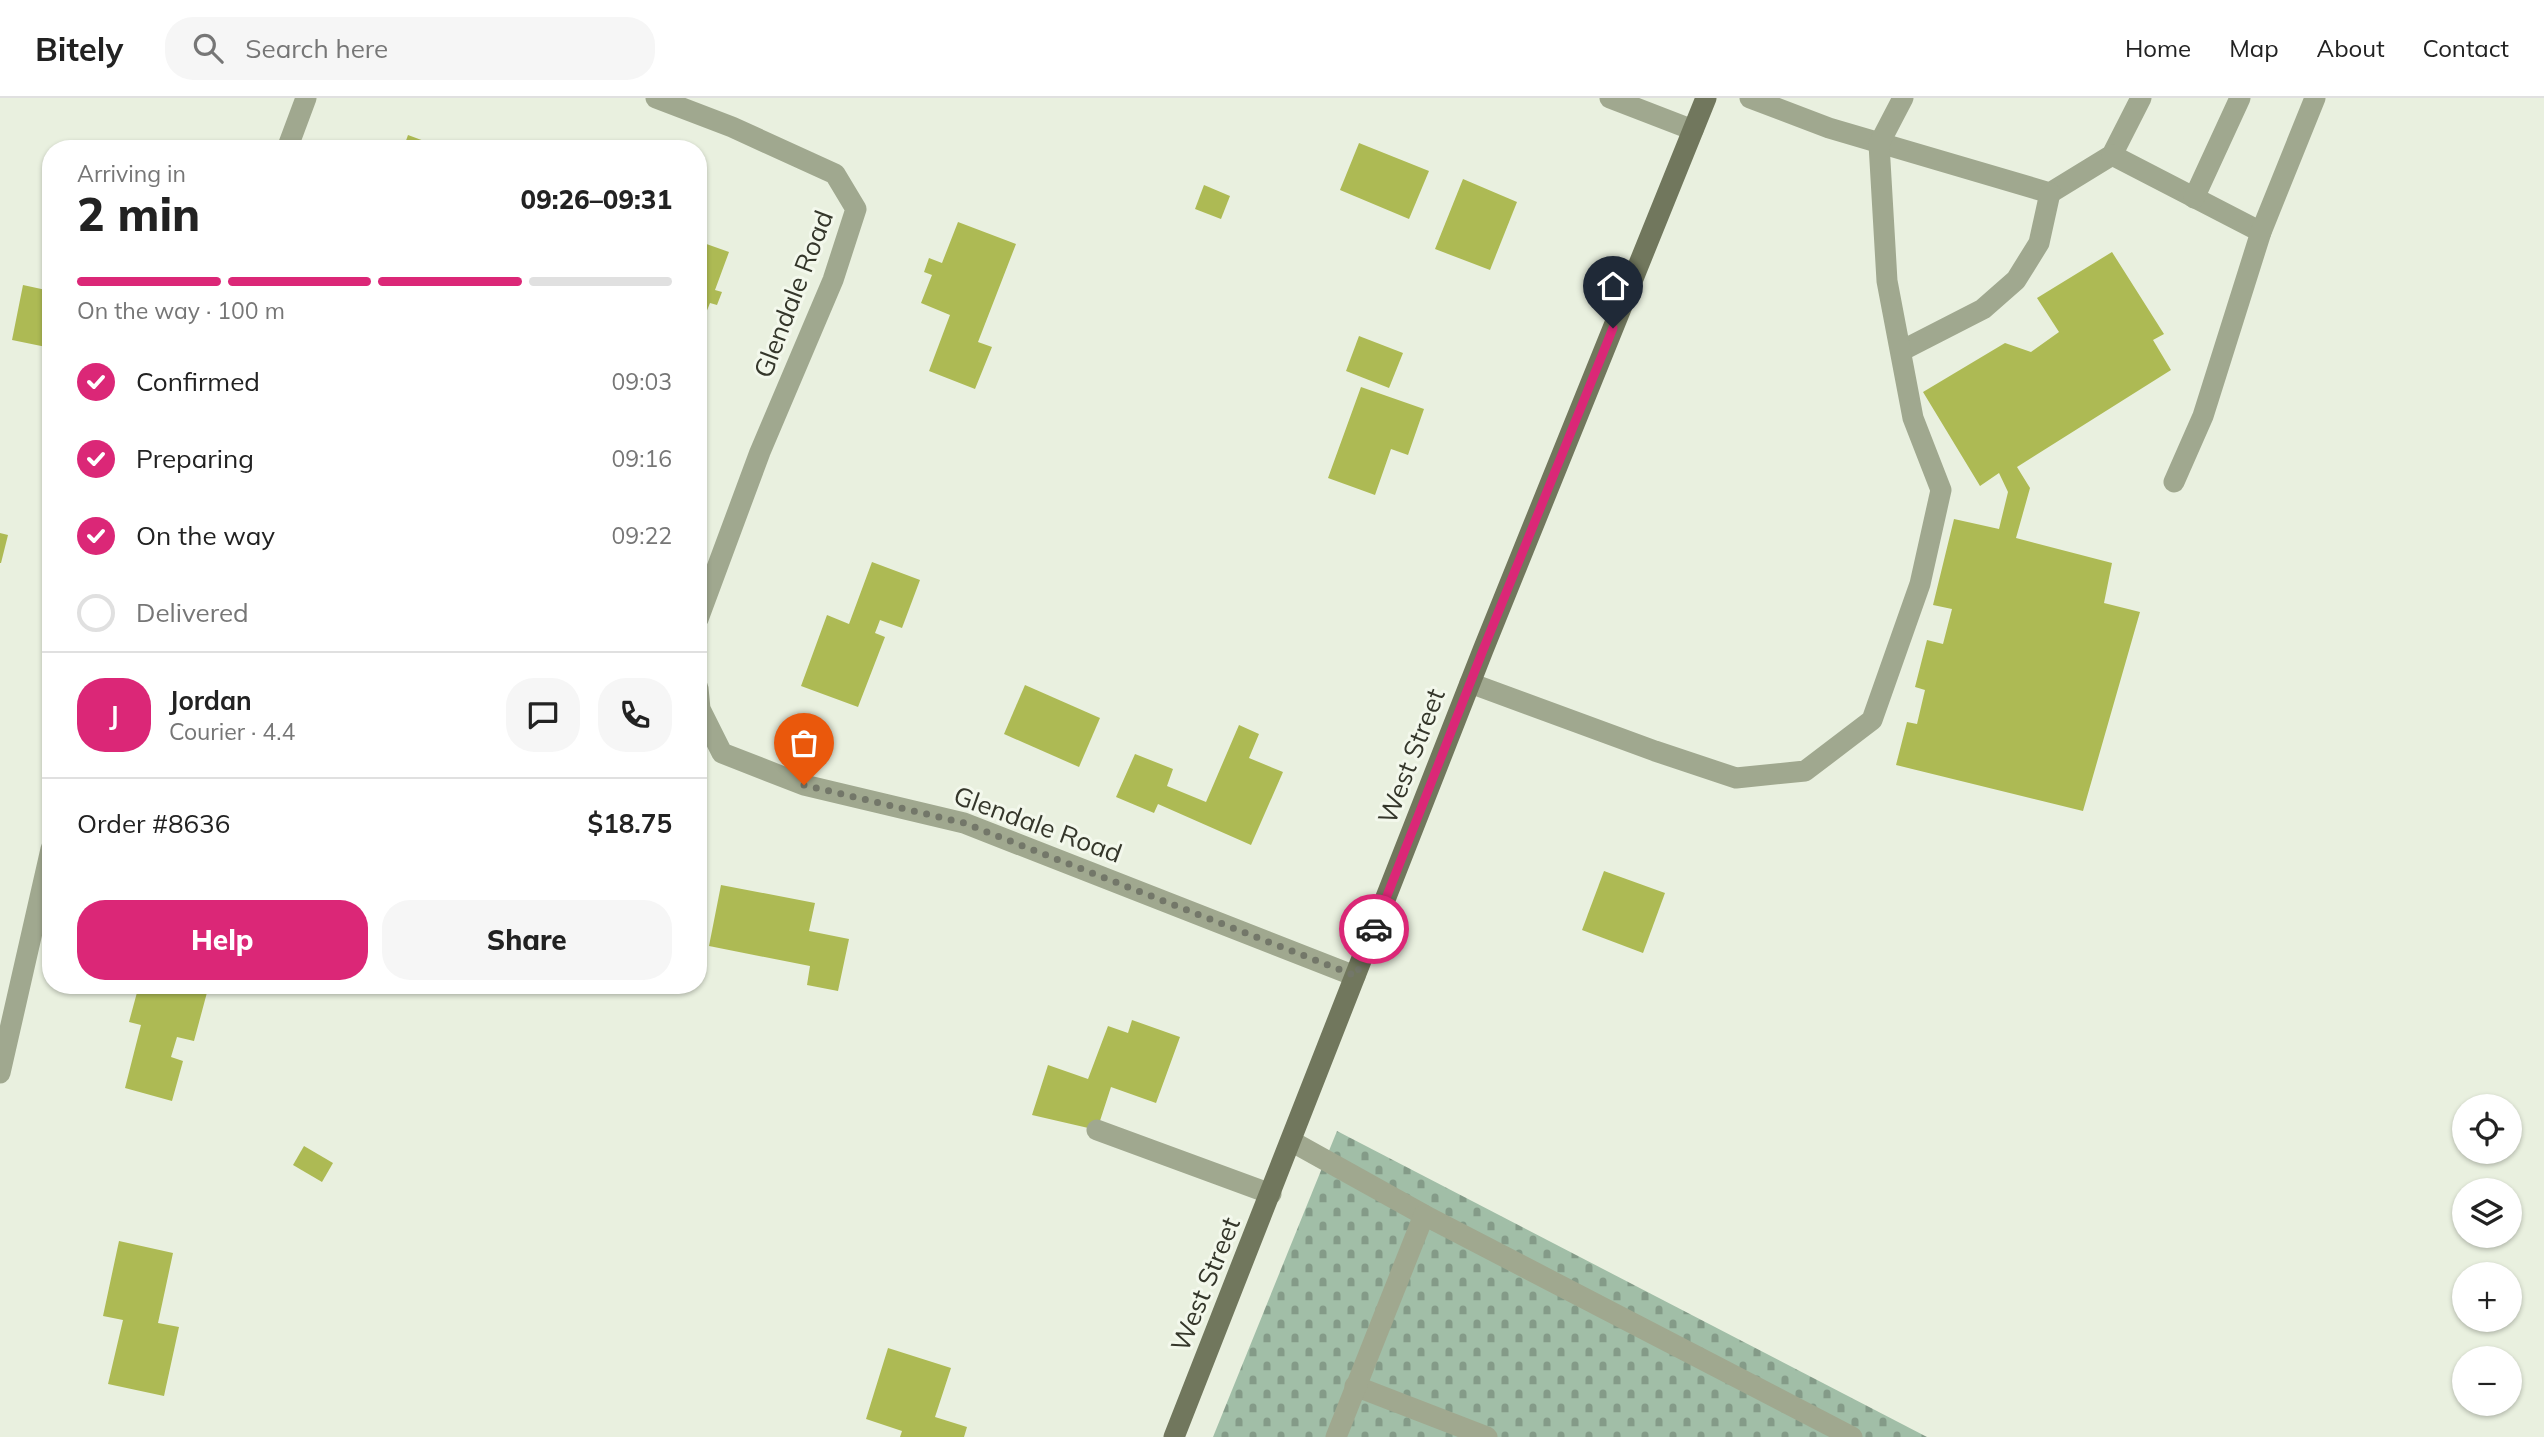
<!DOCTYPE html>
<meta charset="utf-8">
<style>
body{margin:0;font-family:Mulish,sans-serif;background:#f6f6f6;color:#222;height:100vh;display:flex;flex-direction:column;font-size:26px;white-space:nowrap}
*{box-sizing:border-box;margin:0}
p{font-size:23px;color:#767676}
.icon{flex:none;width:38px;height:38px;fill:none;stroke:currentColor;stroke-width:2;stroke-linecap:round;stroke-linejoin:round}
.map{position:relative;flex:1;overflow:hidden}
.side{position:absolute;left:42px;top:42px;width:665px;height:854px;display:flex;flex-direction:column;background:#fff;border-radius:28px;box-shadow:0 2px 5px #0004}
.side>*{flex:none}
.controls{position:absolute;left:2452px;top:996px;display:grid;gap:14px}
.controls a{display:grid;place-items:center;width:70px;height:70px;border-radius:50%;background:#fff;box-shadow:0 2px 5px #0004;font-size:35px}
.pin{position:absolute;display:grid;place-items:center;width:60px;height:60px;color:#fff;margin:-72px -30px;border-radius:50% 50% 50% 0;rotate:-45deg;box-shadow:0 0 7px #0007}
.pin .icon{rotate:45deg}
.courier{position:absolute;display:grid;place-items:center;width:70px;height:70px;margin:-35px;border:5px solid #db2777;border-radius:50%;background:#fff;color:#222;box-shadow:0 2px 9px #0007}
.overview em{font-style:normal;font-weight:800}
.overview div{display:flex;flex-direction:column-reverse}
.overview{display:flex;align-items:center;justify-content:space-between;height:119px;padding:0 35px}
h1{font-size:46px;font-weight:800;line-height:52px}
.bar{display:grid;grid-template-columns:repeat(4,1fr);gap:10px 7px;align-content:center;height:84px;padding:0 35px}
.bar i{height:9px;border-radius:5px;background:#e0e0e0}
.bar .on{background:#db2777}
.bar p{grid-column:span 4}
.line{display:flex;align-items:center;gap:18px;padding:0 35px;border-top:2px solid #e0e0e0}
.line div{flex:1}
.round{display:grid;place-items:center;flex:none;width:74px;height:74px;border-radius:28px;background:#f6f6f6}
ol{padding:0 35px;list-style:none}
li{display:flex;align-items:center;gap:21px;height:77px}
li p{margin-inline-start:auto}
li .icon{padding:7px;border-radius:50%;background:#db2777;color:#fff;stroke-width:4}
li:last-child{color:#767676}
li i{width:38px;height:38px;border:4px solid #e0e0e0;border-radius:50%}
.button{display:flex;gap:14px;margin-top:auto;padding:14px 35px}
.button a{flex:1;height:80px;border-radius:28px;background:#db2777;color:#fff;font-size:28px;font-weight:800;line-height:80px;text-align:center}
.button a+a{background:#f6f6f6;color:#222}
header{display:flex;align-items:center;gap:42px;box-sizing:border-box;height:98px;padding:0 35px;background:#fff;border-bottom:2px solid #e0e0e0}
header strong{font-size:33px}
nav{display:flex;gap:38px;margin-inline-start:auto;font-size:24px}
.search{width:490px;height:63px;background:#f6f6f6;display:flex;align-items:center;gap:18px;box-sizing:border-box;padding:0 24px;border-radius:28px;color:#767676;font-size:26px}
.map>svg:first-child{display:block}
.cemetery{fill:url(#cemetery-stones)}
.building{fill:#adba54}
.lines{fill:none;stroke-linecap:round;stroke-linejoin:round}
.minor{stroke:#a0a88f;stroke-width:21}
.major{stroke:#71775d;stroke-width:21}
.done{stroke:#737769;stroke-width:7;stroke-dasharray:0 12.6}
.route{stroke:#db2777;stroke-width:9}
.labels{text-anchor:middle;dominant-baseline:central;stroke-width:6;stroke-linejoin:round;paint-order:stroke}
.street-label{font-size:26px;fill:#34362a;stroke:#f3f8ec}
</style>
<header>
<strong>Bitely</strong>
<div class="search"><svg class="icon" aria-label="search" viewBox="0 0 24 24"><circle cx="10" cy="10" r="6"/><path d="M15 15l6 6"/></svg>Search here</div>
<nav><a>Home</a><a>Map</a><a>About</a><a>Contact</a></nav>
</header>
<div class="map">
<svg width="2544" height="1339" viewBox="0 0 2544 1339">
<defs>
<pattern id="cemetery-stones" width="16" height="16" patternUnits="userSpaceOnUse" patternTransform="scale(1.75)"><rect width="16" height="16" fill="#a1bea7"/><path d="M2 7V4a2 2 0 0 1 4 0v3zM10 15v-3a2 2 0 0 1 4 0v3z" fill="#849b88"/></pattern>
</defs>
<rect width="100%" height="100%" fill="#e9f0df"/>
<polygon class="cemetery" points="1337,1033 1927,1339 1213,1339"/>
<g class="building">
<polygon points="408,37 443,50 443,51 403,51"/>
<polygon points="1359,45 1429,73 1409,121 1340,92"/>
<polygon points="1463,81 1517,104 1490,172 1435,151"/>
<polygon points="1204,87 1230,98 1221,121 1195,111"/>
<polygon points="958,124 1016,146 978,244 992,249 975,291 929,273 950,217 921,205 932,177 924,174 929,160 942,165"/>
<polygon points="698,143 729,154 715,192 722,194 717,207 710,205 698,235"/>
<polygon points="2112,154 2164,236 2153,242 2171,272 2017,369 2030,390 2016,440 2112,465 2104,505 2140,514 2083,713 1896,667 1907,624 1917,626 1925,592 1915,589 1927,542 1943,546 1952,511 1933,507 1954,421 1999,431 2008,394 1999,375 1980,388 1923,294 2005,245 2031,254 2059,234 2037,200"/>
<polygon points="50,173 51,250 12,242 23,187 46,192"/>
<polygon points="1359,238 1403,255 1389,290 1346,273"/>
<polygon points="1361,289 1424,311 1408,357 1391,351 1375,397 1328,380"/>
<polygon points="0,435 8,437 1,465 0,465"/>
<polygon points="872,464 920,482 902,530 880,522 875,535 885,539 858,609 801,588 827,517 849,526"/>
<polygon points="1025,587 1100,620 1079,669 1004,636"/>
<polygon points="1239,627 1259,636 1249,660 1283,674 1251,747 1158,706 1154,715 1116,699 1135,656 1173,671 1167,688 1206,704"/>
<polygon points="1604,773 1665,795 1643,855 1582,832"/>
<polygon points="721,787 815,805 809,833 849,841 838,893 807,887 810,868 709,848"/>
<polygon points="139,887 209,887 194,943 177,939 171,959 183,963 172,1003 125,990 141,927 129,924"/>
<polygon points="1132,922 1180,939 1156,1005 1111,989 1097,1032 1032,1017 1048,967 1088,981 1108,928 1128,935"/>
<polygon points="304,1048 333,1065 322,1084 293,1067"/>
<polygon points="119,1143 173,1155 158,1225 179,1229 164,1298 108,1286 123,1222 103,1218"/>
<polygon points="888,1250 951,1270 935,1319 967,1329 964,1339 900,1339 902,1333 866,1321"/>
</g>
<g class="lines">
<g class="minor">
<polyline points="656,0 732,29 835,76 856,111 833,182 760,354 698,521"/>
<polyline points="1610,0 1693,32"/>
<polyline points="1750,0 1829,30 2050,95 2112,57 2141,0"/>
<polyline points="287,51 306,0"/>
<polyline points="2112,57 2261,134"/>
<polyline points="2194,100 2240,0"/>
<polyline points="1901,253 1983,211 2016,182 2039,145 2050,95"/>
<polyline points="2174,384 2203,318 2261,134 2315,0"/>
<polyline points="1470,585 1655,653 1736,680 1805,673 1872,622 1920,486 1941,392 1913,320 1887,183 1879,46 1903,0"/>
<polyline points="698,590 700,611 722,655 804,687 964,725 1355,878"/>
<polyline points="0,975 51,751"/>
<polyline points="1097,1032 1271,1096"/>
<polyline points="1291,1043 1424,1117"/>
<polyline points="1355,1288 1487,1339"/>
<polyline points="1336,1339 1424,1117 1852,1339"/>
</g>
<polyline class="major" points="1174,1339 1483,552 1706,0"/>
</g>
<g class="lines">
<polyline class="done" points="804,687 964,725 1356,878 1374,831"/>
<polyline class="route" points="1374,831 1483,552 1613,230"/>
</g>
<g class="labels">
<g class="street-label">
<text transform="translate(793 196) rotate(-69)">Glendale Road</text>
<text transform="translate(1411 658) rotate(-69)">West Street</text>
<text transform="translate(1038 726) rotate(20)">Glendale Road</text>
<text transform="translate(1205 1186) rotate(-68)">West Street</text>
</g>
</g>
</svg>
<div class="controls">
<a><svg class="icon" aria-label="locate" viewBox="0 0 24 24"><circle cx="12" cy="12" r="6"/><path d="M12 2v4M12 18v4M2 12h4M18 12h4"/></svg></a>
<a><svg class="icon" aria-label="layers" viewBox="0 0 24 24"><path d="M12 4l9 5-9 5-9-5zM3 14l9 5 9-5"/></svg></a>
<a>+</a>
<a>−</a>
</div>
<div class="pin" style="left:804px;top:687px;background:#ea580c"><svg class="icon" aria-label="bag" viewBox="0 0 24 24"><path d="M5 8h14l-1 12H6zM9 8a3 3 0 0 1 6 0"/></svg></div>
<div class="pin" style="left:1613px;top:230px;background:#1f2937"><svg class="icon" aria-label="home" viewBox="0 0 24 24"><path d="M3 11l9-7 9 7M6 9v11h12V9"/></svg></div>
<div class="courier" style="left:1374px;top:831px"><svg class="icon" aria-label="car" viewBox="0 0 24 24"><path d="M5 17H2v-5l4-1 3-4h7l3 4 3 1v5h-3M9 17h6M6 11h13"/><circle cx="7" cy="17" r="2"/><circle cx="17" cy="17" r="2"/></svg></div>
<section class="side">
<div class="overview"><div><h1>2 min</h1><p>Arriving in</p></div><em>09:26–09:31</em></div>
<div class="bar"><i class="on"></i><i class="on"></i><i class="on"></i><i></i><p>On the way · 100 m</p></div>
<ol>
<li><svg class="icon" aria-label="check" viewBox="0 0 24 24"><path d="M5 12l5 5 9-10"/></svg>Confirmed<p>09:03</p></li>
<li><svg class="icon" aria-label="check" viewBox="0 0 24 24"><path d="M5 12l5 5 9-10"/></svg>Preparing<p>09:16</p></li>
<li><svg class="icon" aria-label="check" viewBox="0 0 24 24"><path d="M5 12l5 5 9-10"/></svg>On the way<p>09:22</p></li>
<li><i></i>Delivered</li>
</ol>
<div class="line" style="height:126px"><b class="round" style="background:#db2777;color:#fff">J</b><div><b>Jordan</b><p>Courier · 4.4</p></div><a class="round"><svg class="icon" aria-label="chat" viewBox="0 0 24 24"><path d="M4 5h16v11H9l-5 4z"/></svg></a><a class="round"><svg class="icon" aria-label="phone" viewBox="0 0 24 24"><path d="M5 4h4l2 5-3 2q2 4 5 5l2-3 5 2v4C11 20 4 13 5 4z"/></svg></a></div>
<div class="line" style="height:91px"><div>Order #8636</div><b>$18.75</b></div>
<div class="button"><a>Help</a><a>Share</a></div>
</section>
</div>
